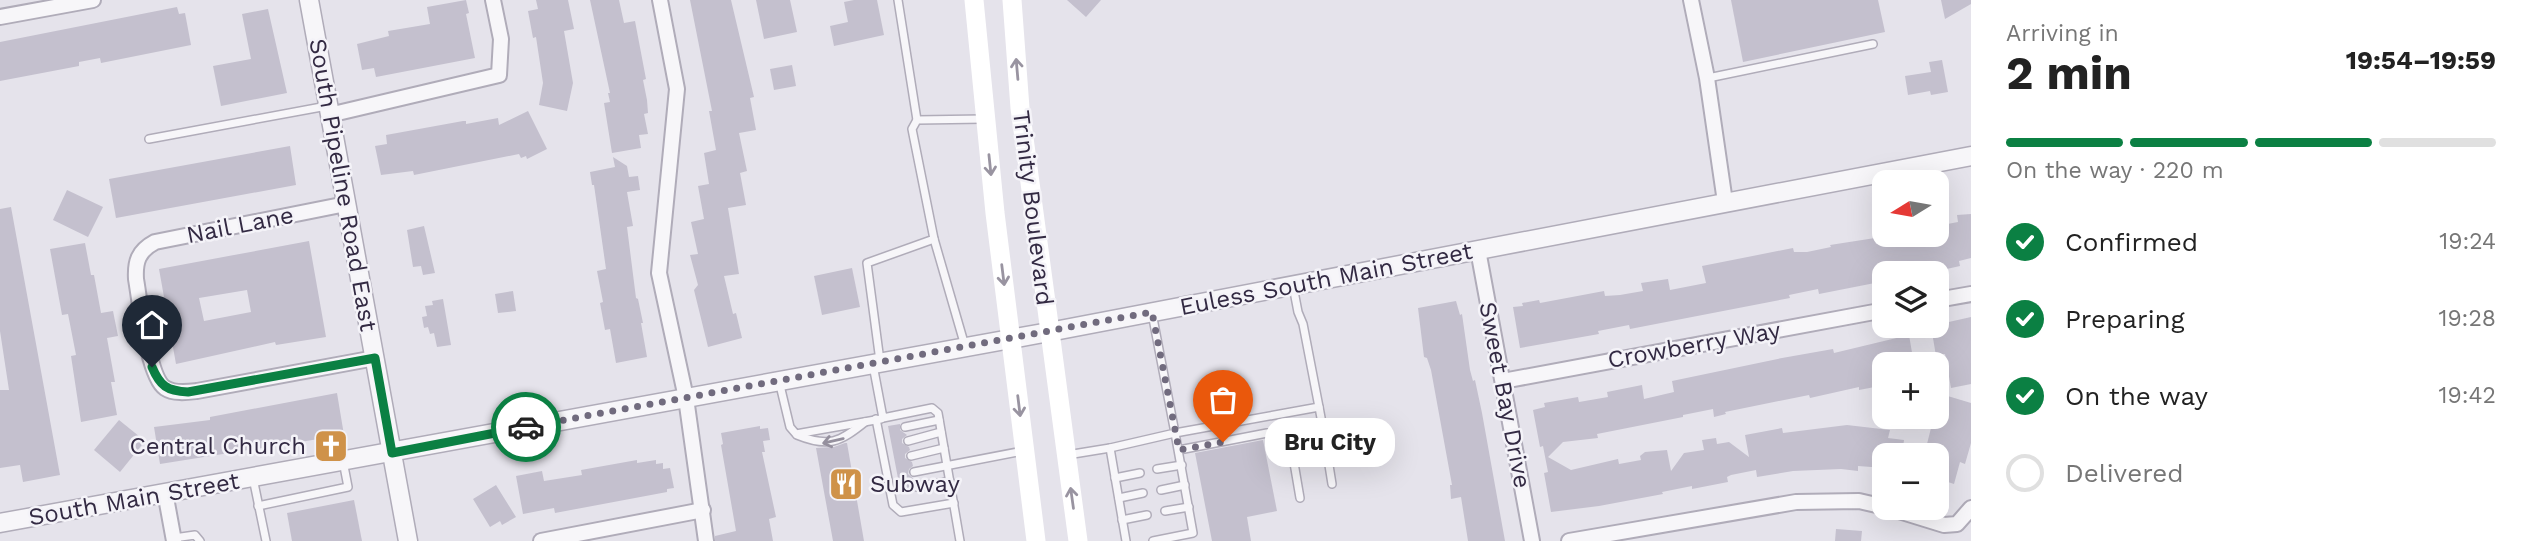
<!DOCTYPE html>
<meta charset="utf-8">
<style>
body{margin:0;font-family:"Work Sans",sans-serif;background:#f2f2f2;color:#222;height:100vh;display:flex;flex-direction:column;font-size:26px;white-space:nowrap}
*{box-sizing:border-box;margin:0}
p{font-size:23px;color:#767676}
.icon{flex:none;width:38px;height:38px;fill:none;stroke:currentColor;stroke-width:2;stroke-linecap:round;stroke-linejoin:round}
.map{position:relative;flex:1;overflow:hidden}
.details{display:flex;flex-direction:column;background:#fff;width:560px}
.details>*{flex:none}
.needle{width:46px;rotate:259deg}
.buttons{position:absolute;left:1872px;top:170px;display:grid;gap:14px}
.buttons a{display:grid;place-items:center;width:77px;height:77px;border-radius:14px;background:#fff;box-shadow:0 7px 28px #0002;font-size:35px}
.pin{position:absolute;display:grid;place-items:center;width:60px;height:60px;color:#fff;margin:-72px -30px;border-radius:50% 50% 50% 0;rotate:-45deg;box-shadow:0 0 7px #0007}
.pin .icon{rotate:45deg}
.courier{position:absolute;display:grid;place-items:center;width:70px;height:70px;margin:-35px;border:5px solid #0b8043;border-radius:50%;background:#fff;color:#222;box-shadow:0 2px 9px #0007}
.bubble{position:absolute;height:49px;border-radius:21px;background:#fff;box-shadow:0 7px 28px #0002;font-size:23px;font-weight:700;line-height:49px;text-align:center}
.headline em{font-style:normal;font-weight:700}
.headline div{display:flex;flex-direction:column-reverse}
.headline{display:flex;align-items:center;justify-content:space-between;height:119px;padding:0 35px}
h1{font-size:46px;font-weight:700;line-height:52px}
.bar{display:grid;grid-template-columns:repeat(4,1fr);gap:10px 7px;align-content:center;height:84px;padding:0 35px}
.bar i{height:9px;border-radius:5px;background:#e0e0e0}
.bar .current{background:#0b8043}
.bar p{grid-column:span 4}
ol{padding:0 35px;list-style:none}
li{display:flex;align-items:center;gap:21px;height:77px}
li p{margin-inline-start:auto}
li .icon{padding:7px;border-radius:50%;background:#0b8043;color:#fff;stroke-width:4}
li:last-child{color:#767676}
li i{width:38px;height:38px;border:4px solid #e0e0e0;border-radius:50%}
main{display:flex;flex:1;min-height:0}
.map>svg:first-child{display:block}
.building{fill:#c4c0ce;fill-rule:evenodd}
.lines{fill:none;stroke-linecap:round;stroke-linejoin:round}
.service-casing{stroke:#b0acb9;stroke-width:10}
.minor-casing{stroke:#b0acb9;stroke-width:18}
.tertiary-casing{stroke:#b0acb9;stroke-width:21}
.service{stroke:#f7f6f9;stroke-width:7}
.minor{stroke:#f7f6f9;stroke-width:14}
.tertiary{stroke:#f7f6f9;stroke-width:18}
.secondary{stroke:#fff;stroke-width:19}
.oneway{stroke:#9994a1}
.oneway2{stroke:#95909e}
.done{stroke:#716b7e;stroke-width:7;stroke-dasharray:0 12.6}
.route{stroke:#0b8043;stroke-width:9}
.labels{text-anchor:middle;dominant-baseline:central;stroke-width:5;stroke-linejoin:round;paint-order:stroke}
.street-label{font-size:24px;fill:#332a43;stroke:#f4f3f8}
.poi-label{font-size:24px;fill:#332a43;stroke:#f4f3f8;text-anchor:end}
</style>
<main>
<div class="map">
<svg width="1971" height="541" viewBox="0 0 1971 541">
<rect width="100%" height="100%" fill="#e5e3eb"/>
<g class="building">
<polygon points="466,0 469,13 466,14 475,58 376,77 374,68 362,70 357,44 389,36 388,31 430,24 427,7"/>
<polygon points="536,0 568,0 574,29 564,31 573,83 567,111 539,105 543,83 536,37 533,38 528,11 538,9"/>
<polygon points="590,0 619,0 624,23 635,21 646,79 643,80 647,100 648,113 644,114 648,134 639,135 641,148 612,153 604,103 610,102 608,93 610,93"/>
<polygon points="690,0 731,0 754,97 750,98 756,130 739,133 747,171 740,173 746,205 728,208 739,274 724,276 733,314 736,313 742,338 708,347 694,290 698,285 690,255 698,254 691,222 704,219 698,186 709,184 704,153 716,150 709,111 712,111"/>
<polygon points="756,0 790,0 797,32 764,39"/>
<polygon points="854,0 877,0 884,35 834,46 830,26 848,22 844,2"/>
<polygon points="1067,0 1101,0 1086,17"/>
<polygon points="1731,0 1878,0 1885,32 1743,62"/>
<polygon points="1941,0 1971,0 1971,4 1945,19"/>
<polygon points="177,7 179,14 185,13 191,45 101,63 100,58 79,62 79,66 0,81 0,42"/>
<polygon points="268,9 287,93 221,106 213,66 251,59 242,14"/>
<polygon points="1942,60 1948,92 1931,95 1930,91 1908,95 1905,76 1931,72 1929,62"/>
<polygon points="792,65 796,86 774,90 770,69"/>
<polygon points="528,111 547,149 527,159 526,156 521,158 519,154 414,175 413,171 381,175 375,146 387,144 386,135 463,121 466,121 466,124 498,118 499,125"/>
<polygon points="290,146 296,185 116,218 109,179"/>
<polygon points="613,157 627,166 629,177 638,176 640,190 627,192 633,226 627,227 636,298 638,299 643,323 641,323 647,357 616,363 610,329 605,330 600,303 603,302 597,271 606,269 594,185 592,185 590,172 615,167"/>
<polygon points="67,190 103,207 88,237 53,220"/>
<polygon points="11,207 60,475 23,482 20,465 0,468 0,390 9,390 0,331 0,209"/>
<polygon points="1971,214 1971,258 1959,261 1960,266 1929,273 1885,273 1885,281 1819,294 1818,289 1789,295 1790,298 1630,329 1629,325 1598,331 1599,334 1520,348 1513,307 1523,306 1522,303 1539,300 1540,303 1604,291 1605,296 1620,295 1643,291 1641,283 1668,279 1670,290 1706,283 1702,266 1793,248 1794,252 1807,252 1831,247 1830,245 1875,238 1876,244 1898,240 1909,236 1909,234 1937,234 1937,226 1958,222 1957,215"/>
<polygon points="424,226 435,273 423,275 421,266 413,267 407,230"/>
<path d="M 309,241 L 326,337 L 276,345 L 275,342 L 176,364 L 159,269 ZM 247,290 L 251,312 L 204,321 L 199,298 Z"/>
<polygon points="85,243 91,275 94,275 101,313 113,311 118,336 107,338 115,382 111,382 117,415 81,422 71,356 76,355 68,314 62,315 50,249"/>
<polygon points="852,268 860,307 822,315 814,276"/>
<polygon points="513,291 516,311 498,313 495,294"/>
<polygon points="443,299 451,345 437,347 434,333 430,334 428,327 424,328 422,317 427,316 425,306 433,305 432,301"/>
<polygon points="1456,301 1460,315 1462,314 1470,370 1473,381 1475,380 1482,413 1505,541 1468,541 1461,497 1451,499 1450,485 1452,485 1431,370 1427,358 1424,357 1418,308"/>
<polygon points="1971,317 1971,384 1951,388 1945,354 1936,356 1931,326"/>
<polygon points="1909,335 1914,364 1885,364 1885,385 1859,390 1859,387 1810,398 1809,395 1725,412 1726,414 1714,417 1713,409 1683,415 1683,417 1597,434 1598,438 1563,442 1548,457 1571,470 1618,459 1619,464 1641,460 1640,456 1645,452 1667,450 1671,471 1684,453 1704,450 1702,440 1716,438 1717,444 1729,442 1749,457 1745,435 1782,428 1783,433 1847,425 1890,430 1888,438 1904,440 1902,455 1885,455 1885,468 1858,466 1858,471 1841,469 1793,471 1757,477 1756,470 1731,475 1727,477 1728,482 1692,489 1692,486 1662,492 1663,494 1599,506 1551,512 1544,473 1548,472 1543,446 1540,447 1533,410 1545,407 1544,403 1578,397 1579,402 1608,397 1607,392 1642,385 1644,399 1674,392 1672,381 1782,358 1833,349 1834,353"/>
<polygon points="337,393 344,435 160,464 154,427 210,420 210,417"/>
<polygon points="1941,394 1971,403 1971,443 1965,464 1960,462 1954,484 1948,482 1940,508 1937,508 1937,455 1925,452 1934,416 1937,416 1937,398 1940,399"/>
<polygon points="119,420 145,441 120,472 94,450"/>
<polygon points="900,424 900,430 907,435 902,439 902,443 909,447 910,450 905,454 905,458 912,462 913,466 909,469 908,474 916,481 911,486 913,491 901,494 888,426"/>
<polygon points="760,426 760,429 768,428 770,440 763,441 765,452 762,452 776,517 769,519 773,541 715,541 715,536 736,531 721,445 723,444 721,433"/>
<polygon points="1263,440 1277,511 1247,517 1251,541 1212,541 1195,453"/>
<polygon points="845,443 847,443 864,541 833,541 816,448 834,447"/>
<polygon points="637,460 637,463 656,460 656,464 663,463 663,469 670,468 674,488 667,489 667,492 555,513 554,508 523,514 516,476 542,471 544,481 582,475 581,470"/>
<polygon points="496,485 516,517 502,525 500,521 490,527 473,499"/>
<polygon points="354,500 362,541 292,541 287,513"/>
<polygon points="1836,529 1862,531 1861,541 1835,541"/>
</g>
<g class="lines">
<g class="service-casing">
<g id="service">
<polyline points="898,0 917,120"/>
<polyline points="1708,78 1873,44"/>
<polyline points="149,139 327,106"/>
<polyline points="934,239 965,346"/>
<polyline points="880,361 867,263 934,239 912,129 917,120 984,119"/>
<polyline points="873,365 883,418 932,408 938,413 960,541"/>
<polyline points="779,381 790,427 796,434 881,419"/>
<polyline points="876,419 893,505 901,512 954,503"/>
<polyline points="905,427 939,420"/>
<polyline points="1324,434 1332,484"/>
<path d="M 797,435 C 829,448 840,442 865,422"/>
<polyline points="908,441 941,432"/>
<polyline points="1110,448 1126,541"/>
<polyline points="1179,450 1267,433 1298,440 1324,434 1319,407"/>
<polyline points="1067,455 1110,448 1175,433 1152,313"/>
<polyline points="911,456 944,448"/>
<polyline points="1157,469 1182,465"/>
<polyline points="914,472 1023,451"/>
<polyline points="253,478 266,541"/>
<polyline points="1115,478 1140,473"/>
<polyline points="917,487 950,481"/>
<polyline points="1161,490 1185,485"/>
<polyline points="1119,498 1143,493"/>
<polyline points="1300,498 1293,457 1325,450"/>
<polyline points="258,506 348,487 343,461"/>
<polyline points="1165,511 1189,507"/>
<polyline points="1122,520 1147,515"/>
<polyline points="174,538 195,535 200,541"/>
<polyline points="1153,541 1193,533 1175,433 1319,407 1303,324 1298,312 1293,286"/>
</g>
</g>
<g class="minor-casing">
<g id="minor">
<polyline points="660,0 677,89 659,273 686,398 706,541"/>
<polyline points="1691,0 1707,78 1725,202"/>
<polyline points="0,17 93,0"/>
<polyline points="329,115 499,75 501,39 493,0"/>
<path d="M 346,204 L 155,242 C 138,251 135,262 136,279 C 140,302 148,377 165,388 C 174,394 188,392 197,391 L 375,358"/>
<polyline points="1478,250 1532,541"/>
<polyline points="1937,300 1971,294"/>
<polyline points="1503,381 1885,310"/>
<polyline points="165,492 174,541"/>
<polyline points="1889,508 1944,525 1957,524 1971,508"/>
<polyline points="541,541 703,510"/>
<polyline points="1569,541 1796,502 1859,501 1885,507"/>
</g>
</g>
<g class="tertiary-casing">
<g id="tertiary">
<polyline points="309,0 408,541"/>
<polyline points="0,523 1049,332 1971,156"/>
</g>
</g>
<use href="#service" class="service"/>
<use href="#minor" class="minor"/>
<use href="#tertiary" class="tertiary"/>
<g class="secondary">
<polyline points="974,0 995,213 1036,541"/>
<polyline points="1012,0 1020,108 1078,541"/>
</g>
</g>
<defs><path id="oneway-shaft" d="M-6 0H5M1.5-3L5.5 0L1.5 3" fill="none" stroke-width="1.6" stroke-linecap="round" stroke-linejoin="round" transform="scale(1.75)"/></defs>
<g class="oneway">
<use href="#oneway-shaft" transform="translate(1017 69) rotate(-95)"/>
<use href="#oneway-shaft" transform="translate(990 165) rotate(84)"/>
<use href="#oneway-shaft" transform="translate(1003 275) rotate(83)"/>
<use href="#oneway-shaft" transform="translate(1019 406) rotate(83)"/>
<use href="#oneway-shaft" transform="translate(1072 498) rotate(-98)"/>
</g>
<use class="oneway2" href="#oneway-shaft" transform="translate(833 441) rotate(167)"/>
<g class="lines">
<polyline class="done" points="526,427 1152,312 1179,450 1223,442"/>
<path class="route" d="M 152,367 C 160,386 167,391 188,392 L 375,358 L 392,453 L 526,427"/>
</g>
<defs>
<g id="church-square" transform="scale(1.75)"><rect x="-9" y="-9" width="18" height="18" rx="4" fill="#cf9249" stroke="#f4f3f8"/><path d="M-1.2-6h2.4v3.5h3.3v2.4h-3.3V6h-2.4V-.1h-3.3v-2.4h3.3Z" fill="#fff"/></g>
<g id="restaurant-square" transform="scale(1.75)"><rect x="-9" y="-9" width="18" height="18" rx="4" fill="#cf9249" stroke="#f4f3f8"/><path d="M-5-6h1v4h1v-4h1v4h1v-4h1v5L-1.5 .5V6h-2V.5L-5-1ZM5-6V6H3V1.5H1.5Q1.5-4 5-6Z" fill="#fff"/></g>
</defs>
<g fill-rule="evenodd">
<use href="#church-square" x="331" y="446"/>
<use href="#restaurant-square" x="846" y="484"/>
</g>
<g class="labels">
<g class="street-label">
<text transform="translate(343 185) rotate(80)">South Pipeline Road East</text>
<text transform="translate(1033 208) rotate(83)">Trinity Boulevard</text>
<text transform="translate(240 225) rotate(-11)">Nail Lane</text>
<text transform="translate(1326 279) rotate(-11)">Euless South Main Street</text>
<text transform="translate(1694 345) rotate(-10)">Crowberry Way</text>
<text transform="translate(1505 395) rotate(79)">Sweet Bay Drive</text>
<text transform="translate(134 499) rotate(-10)">South Main Street</text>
</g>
<g class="poi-label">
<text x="306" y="446">Central Church</text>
<text x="870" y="484" text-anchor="start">Subway</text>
</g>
</g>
</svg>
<div class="buttons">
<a><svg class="needle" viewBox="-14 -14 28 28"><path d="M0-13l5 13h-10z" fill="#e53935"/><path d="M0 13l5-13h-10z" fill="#767676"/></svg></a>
<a><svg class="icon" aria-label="layers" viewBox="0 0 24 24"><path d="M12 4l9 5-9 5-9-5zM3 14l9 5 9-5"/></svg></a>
<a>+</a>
<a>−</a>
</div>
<div class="pin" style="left:1223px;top:442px;background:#ea580c"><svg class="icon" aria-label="bag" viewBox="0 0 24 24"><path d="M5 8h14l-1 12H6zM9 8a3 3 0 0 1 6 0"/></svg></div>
<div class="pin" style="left:152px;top:367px;background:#1f2937"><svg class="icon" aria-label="home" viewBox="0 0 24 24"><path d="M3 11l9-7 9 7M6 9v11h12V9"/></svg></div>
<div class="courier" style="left:526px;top:427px"><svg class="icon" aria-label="car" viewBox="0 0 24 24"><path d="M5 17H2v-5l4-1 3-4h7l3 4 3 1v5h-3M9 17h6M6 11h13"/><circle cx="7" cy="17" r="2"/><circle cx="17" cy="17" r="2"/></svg></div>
<div class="bubble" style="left:1265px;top:418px;width:130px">Bru City</div>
</div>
<section class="details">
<div class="headline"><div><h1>2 min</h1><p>Arriving in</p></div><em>19:54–19:59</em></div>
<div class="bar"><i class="current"></i><i class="current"></i><i class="current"></i><i></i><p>On the way · 220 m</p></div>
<ol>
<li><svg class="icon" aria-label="check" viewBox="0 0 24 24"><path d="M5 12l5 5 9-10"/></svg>Confirmed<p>19:24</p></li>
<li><svg class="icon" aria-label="check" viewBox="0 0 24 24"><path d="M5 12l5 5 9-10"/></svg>Preparing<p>19:28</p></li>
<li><svg class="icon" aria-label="check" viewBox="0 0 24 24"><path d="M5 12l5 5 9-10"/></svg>On the way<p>19:42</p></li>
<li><i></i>Delivered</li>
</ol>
</section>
</main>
